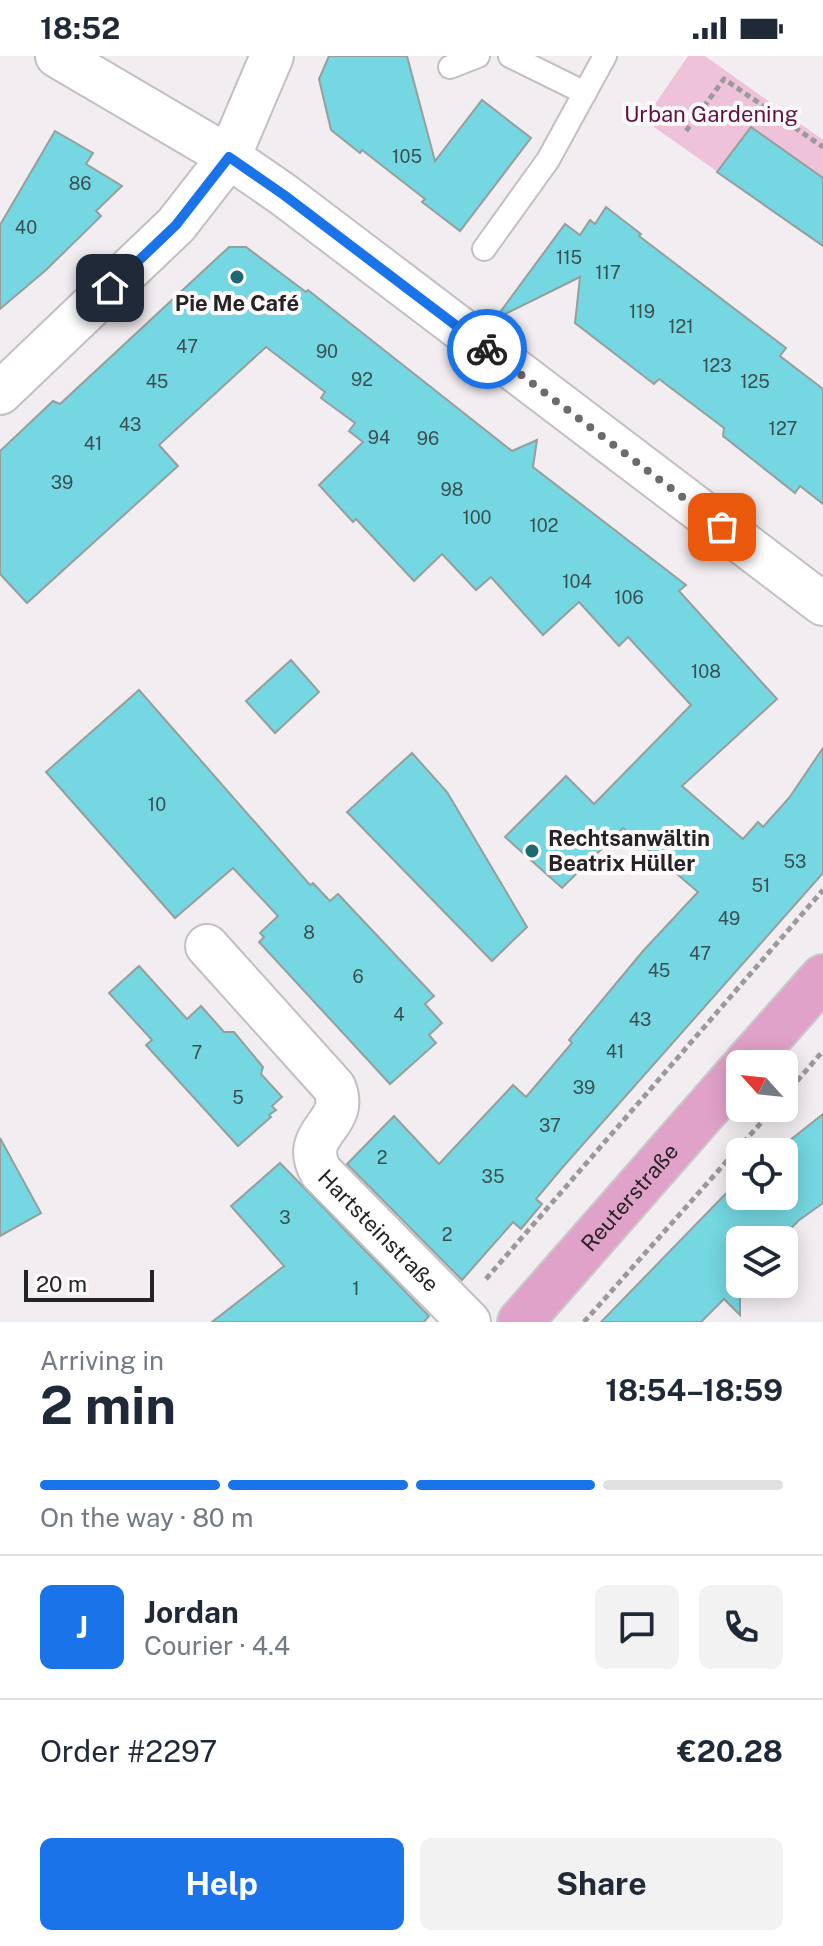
<!DOCTYPE html>
<meta charset="utf-8">
<style>
body{margin:0;font-family:"Public Sans",sans-serif;background:#f2f2f3;color:#1f2937;height:100vh;display:flex;flex-direction:column;font-size:30px;white-space:nowrap}
*{box-sizing:border-box;margin:0}
p{font-size:26px;color:#747a83}
.icon{flex:none;width:44px;height:44px;fill:none;stroke:currentColor;stroke-width:2;stroke-linecap:round;stroke-linejoin:round}
.map{position:relative;height:1266px;overflow:hidden}
.drawer{display:flex;flex-direction:column;background:#fff;flex:1}
.drawer>*{flex:none}
.needle{width:52px;rotate:297deg}
.tools{position:absolute;left:726px;top:994px;display:grid;gap:16px}
.tools a{display:grid;place-items:center;width:72px;height:72px;border-radius:12px;background:#fff;box-shadow:0 4px 20px #0003;font-size:40px}
.scale{position:absolute;left:24px;bottom:20px;width:130px;box-sizing:border-box;padding-left:8px;border:4px solid #252324;border-top:0;font-size:22px;line-height:28px;white-space:nowrap;color:#252324;-webkit-text-stroke:6px #fffbfd;paint-order:stroke}
.pin{position:absolute;display:grid;place-items:center;width:68px;height:68px;color:#fff;margin:-34px;border-radius:16px;box-shadow:0 4px 12px #0006}
.courier{position:absolute;display:grid;place-items:center;width:80px;height:80px;margin:-40px;border:6px solid #1a73e8;border-radius:50%;background:#fff;color:#222;box-shadow:0 2px 10px #0007}
.headline em{font-style:normal;font-weight:700}
.headline div{display:flex;flex-direction:column-reverse}
.headline{display:flex;align-items:center;justify-content:space-between;height:136px;padding:0 40px}
h1{font-size:52px;font-weight:700;line-height:60px}
.bar{display:grid;grid-template-columns:repeat(4,1fr);gap:12px 8px;align-content:center;height:96px;padding:0 40px}
.bar i{height:10px;border-radius:6px;background:#e0e1e3}
.bar .current{background:#1a73e8}
.bar p{grid-column:span 4}
.line{display:flex;align-items:center;gap:20px;padding:0 40px;border-top:2px solid #e0e1e3}
.line div{flex:1}
.round{display:grid;place-items:center;flex:none;width:84px;height:84px;border-radius:12px;background:#f2f2f3}
.action{display:flex;gap:16px;margin-top:auto;padding:16px 40px}
.action a{flex:1;height:92px;border-radius:12px;background:#1a73e8;color:#fff;font-size:32px;font-weight:700;line-height:92px;text-align:center}
.action a+a{background:#f2f2f3;color:#1f2937}
.status{display:flex;justify-content:space-between;align-items:center;height:56px;padding:0 40px;background:#fff;direction:ltr}
.status svg{height:22px;fill:currentColor}
.map>svg:first-child{display:block}
.green{fill:#eec3da}
.building{fill:#74d7e1;stroke:#979e9e;stroke-width:2}
.lines{fill:none;stroke-linecap:round;stroke-linejoin:round}
.service-casing{stroke:#c4bfc2;stroke-width:26}
.minor-casing{stroke:#c4bfc2;stroke-width:46}
.primary-casing{stroke:#cbcaca;stroke-width:48}
.path{stroke:#9c999b;stroke-width:5;stroke-dasharray:6 4;stroke-linecap:butt}
.service{stroke:#fff;stroke-width:22}
.minor{stroke:#fff;stroke-width:42}
.primary{stroke:#e0a2c8;stroke-width:44}
.done{stroke:#6d6a6b;stroke-width:8;stroke-dasharray:0 14.4}
.route{stroke:#1a73e8;stroke-width:10}
.poi-dot{fill:#1e6971;stroke:#fffbfd;stroke-width:3}
.labels{text-anchor:middle;dominant-baseline:central;stroke-width:8;stroke-linejoin:round;paint-order:stroke}
.number-label{font-size:18px;fill:#395053}
.park-label{font-size:22px;fill:#601247;stroke:#fffbfd}
.poi-label{font-size:22px;font-weight:bold;fill:#252324;stroke:#fffbfd}
.street-label{font-size:22px;fill:#252324;stroke:#fffbfd}
</style>
<div class="status"><b>18:52</b><svg viewBox="0 0 49 12"><path d="M0 12V9h3v3zM5 12V6h3v6zM10 12V3h3v9zM15 12V0h3v12zM26 1h20v11H26zM47 4h2v5h-2z"/></svg></div>
<div class="map">
<svg width="823" height="1266" viewBox="0 0 823 1266">
<rect width="100%" height="100%" fill="#f2edf0"/>
<polygon class="green" points="688,0 705,0 823,84 823,190 644,64"/>
<g class="building">
<polygon points="329,0 407,0 435,105 482,44 531,82 460,175 422,146 425,143 362,94 360,97 331,74 319,23"/>
<polygon points="751,71 823,122 823,190 717,116"/>
<polygon points="55,75 93,97 86,108 122,130 96,155 101,160 46,214 0,253 0,169"/>
<polygon points="606,151 641,178 639,180 786,292 780,300 823,333 823,448 800,430 795,437 723,380 724,372 659,323 654,328 575,267 580,221 495,263 565,168 580,179 590,164 595,168"/>
<polygon points="229,191 246,191 306,236 308,234 512,395 537,384 533,411 686,529 679,535 777,643 682,730 743,783 758,766 763,771 789,742 823,692 823,817 562,1112 536,1143 542,1148 521,1173 513,1166 462,1224 347,1108 394,1060 439,1108 513,1029 526,1041 572,987 569,984 643,895 698,836 623,772 562,832 505,781 566,720 594,748 691,649 628,581 619,590 579,546 543,579 491,521 476,534 442,498 414,525 356,463 353,466 319,429 363,386 349,375 355,367 321,342 325,336 266,291 159,389 178,410 27,547 0,518 0,395 53,345 60,348"/>
<polygon points="291,604 319,636 275,677 246,645"/>
<polygon points="139,634 310,829 313,827 330,845 338,838 434,940 425,948 442,967 429,979 436,987 390,1028 259,886 264,881 260,877 278,860 233,812 175,862 46,716"/>
<polygon points="412,697 447,736 527,871 492,905 347,756"/>
<polygon points="139,910 187,963 201,950 224,976 234,976 263,1011 261,1018 282,1041 272,1050 276,1054 269,1059 271,1061 238,1090 146,989 152,984 109,937"/>
<polygon points="823,1058 823,1147 798,1165 780,1184 740,1184 740,1259 724,1243 701,1266 601,1266 740,1123 740,1140 784,1140 784,1096 775,1096"/>
<polygon points="0,1082 41,1157 0,1180"/>
<polygon points="280,1107 429,1260 424,1266 212,1266 284,1210 231,1150"/>
</g>
<g class="lines">
<g class="service-casing">
<g id="service">
<polyline points="510,0 585,37"/>
<polyline points="450,11 478,0"/>
<polyline points="484,193 548,104 605,0"/>
</g>
</g>
<g class="minor-casing">
<g id="minor">
<polyline points="57,0 229,101 284,139 823,548"/>
<polyline points="0,337 176,169 229,101 272,0"/>
<path id="s1" d="M 207,890 L 334,1031 C 351,1069 298,1075 321,1116 L 469,1266"/>
</g>
</g>
<g class="primary-casing">
<g id="primary">
<polyline points="746,1008 823,921"/>
<path id="s2" d="M 520,1266 L 740,1015"/>
</g>
</g>
<g class="path">
<polyline points="686,75 724,23 823,91"/>
<polyline points="784,1040 823,995"/>
<polyline points="486,1223 823,834"/>
<polyline points="584,1266 774,1052"/>
</g>
<use href="#service" class="service"/>
<use href="#minor" class="minor"/>
<use href="#primary" class="primary"/>
</g>
<g class="lines">
<polyline class="done" points="487,293 722,471"/>
<polyline class="route" points="110,232 176,169 229,101 284,139 487,293"/>
</g>
<g class="poi-dot">
<circle cx="237" cy="221" r="8"/>
<circle cx="532" cy="795" r="8"/>
</g>
<g class="labels">
<g class="number-label">
<text x="407" y="100">105</text>
<text x="80" y="127">86</text>
<text x="26" y="171">40</text>
<text x="569" y="201">115</text>
<text x="608" y="216">117</text>
<text x="642" y="255">119</text>
<text x="681" y="270">121</text>
<text x="187" y="290">47</text>
<text x="327" y="295">90</text>
<text x="717" y="309">123</text>
<text x="362" y="323">92</text>
<text x="157" y="325">45</text>
<text x="755" y="325">125</text>
<text x="130" y="368">43</text>
<text x="783" y="372">127</text>
<text x="379" y="381">94</text>
<text x="428" y="382">96</text>
<text x="93" y="387">41</text>
<text x="62" y="426">39</text>
<text x="452" y="433">98</text>
<text x="477" y="461">100</text>
<text x="544" y="469">102</text>
<text x="577" y="525">104</text>
<text x="629" y="541">106</text>
<text x="706" y="615">108</text>
<text x="157" y="748">10</text>
<text x="795" y="805">53</text>
<text x="761" y="829">51</text>
<text x="729" y="862">49</text>
<text x="309" y="876">8</text>
<text x="700" y="897">47</text>
<text x="659" y="914">45</text>
<text x="358" y="920">6</text>
<text x="399" y="958">4</text>
<text x="640" y="963">43</text>
<text x="615" y="995">41</text>
<text x="197" y="996">7</text>
<text x="584" y="1031">39</text>
<text x="238" y="1041">5</text>
<text x="550" y="1069">37</text>
<text x="382" y="1101">2</text>
<text x="493" y="1120">35</text>
<text x="285" y="1161">3</text>
<text x="447" y="1178">2</text>
<text x="356" y="1232">1</text>
</g>
<g class="park-label">
<text x="711" y="58">Urban Gardening</text>
</g>
<g class="poi-label">
<text x="237" y="247">Pie Me Café</text>
<text x="548" y="782" text-anchor="start">Rechtsanwältin<tspan x="548" dy="25">Beatrix Hüller</tspan></text>
</g>
<g class="street-label">
<text stroke="none"><textPath href="#s2" startOffset="166">Reuterstraße</textPath></text>
<text stroke="none"><textPath href="#s1" startOffset="364">Hartsteinstraße</textPath></text>
</g>
</g>
</svg>
<div class="tools">
<a><svg class="needle" viewBox="-14 -14 28 28"><path d="M0-13l5 13h-10z" fill="#e53935"/><path d="M0 13l5-13h-10z" fill="#747a83"/></svg></a>
<a><svg class="icon" aria-label="locate" viewBox="0 0 24 24"><circle cx="12" cy="12" r="6"/><path d="M12 2v4M12 18v4M2 12h4M18 12h4"/></svg></a>
<a><svg class="icon" aria-label="layers" viewBox="0 0 24 24"><path d="M12 4l9 5-9 5-9-5zM3 14l9 5 9-5"/></svg></a>
</div>
<div class="scale">20 m</div>
<div class="pin" style="left:722px;top:471px;background:#ea580c"><svg class="icon" aria-label="bag" viewBox="0 0 24 24"><path d="M5 8h14l-1 12H6zM9 8a3 3 0 0 1 6 0"/></svg></div>
<div class="pin" style="left:110px;top:232px;background:#1f2937"><svg class="icon" aria-label="home" viewBox="0 0 24 24"><path d="M3 11l9-7 9 7M6 9v11h12V9"/></svg></div>
<div class="courier" style="left:487px;top:293px"><svg class="icon" aria-label="bike" viewBox="0 0 24 24"><circle cx="6" cy="16" r="4"/><circle cx="18" cy="16" r="4"/><path d="M6 16l4-8h5l3 8M10 8l3 8H6M13 5h3"/></svg></div>
</div>
<section class="drawer">
<div class="headline"><div><h1>2 min</h1><p>Arriving in</p></div><em>18:54–18:59</em></div>
<div class="bar"><i class="current"></i><i class="current"></i><i class="current"></i><i></i><p>On the way · 80 m</p></div>
<div class="line" style="height:144px"><b class="round" style="background:#1a73e8;color:#fff">J</b><div><b>Jordan</b><p>Courier · 4.4</p></div><a class="round"><svg class="icon" aria-label="chat" viewBox="0 0 24 24"><path d="M4 5h16v11H9l-5 4z"/></svg></a><a class="round"><svg class="icon" aria-label="phone" viewBox="0 0 24 24"><path d="M5 4h4l2 5-3 2q2 4 5 5l2-3 5 2v4C11 20 4 13 5 4z"/></svg></a></div>
<div class="line" style="height:104px"><div>Order #2297</div><b>€20.28</b></div>
<div class="action"><a>Help</a><a>Share</a></div>
</section>
